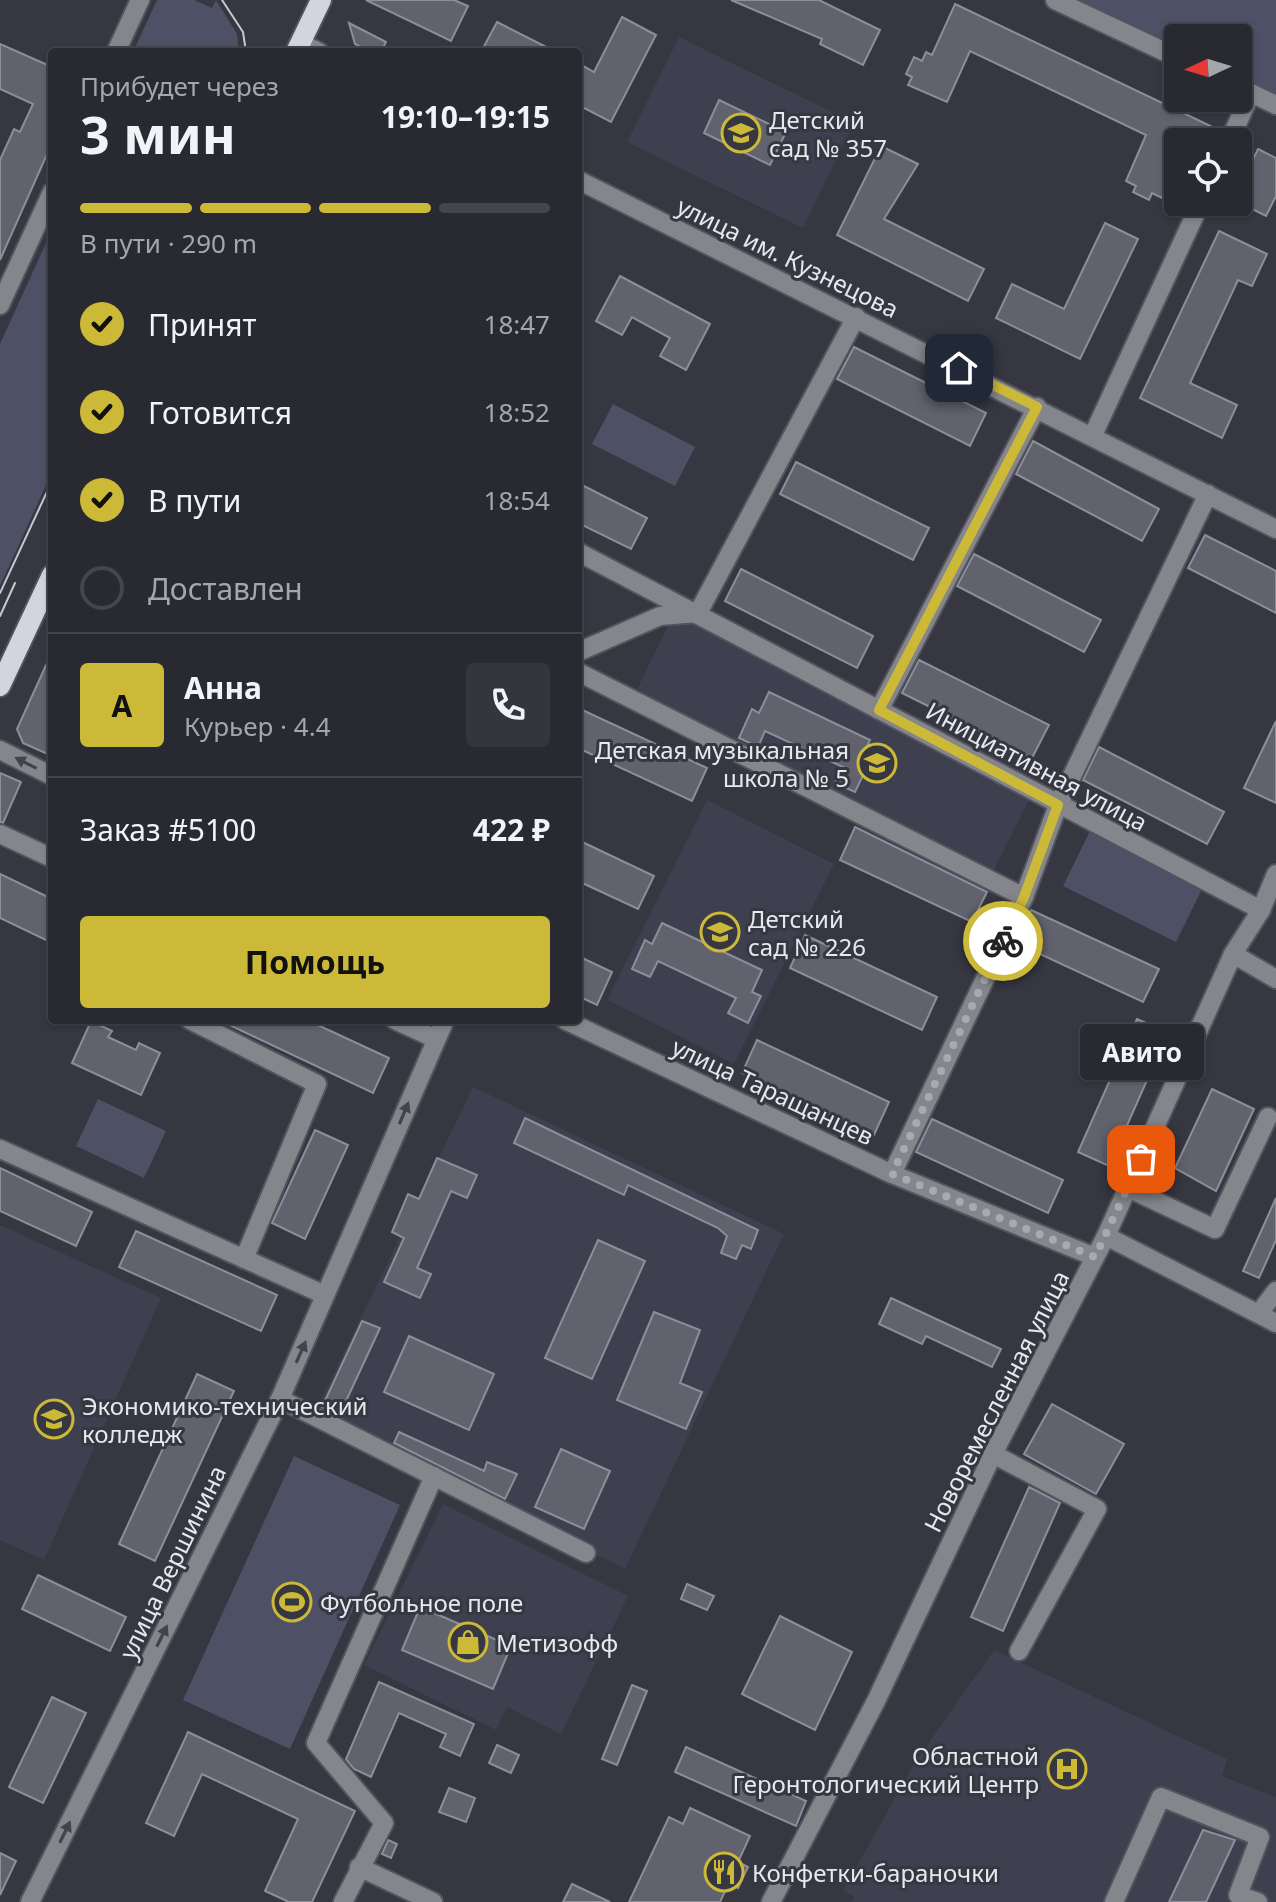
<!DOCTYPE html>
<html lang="ru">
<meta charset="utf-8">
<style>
body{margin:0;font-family:"Noto Sans",sans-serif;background:#34353d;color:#f1f3f6;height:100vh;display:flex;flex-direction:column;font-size:30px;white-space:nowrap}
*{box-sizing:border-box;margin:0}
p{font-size:26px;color:#a5a6ab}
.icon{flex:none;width:44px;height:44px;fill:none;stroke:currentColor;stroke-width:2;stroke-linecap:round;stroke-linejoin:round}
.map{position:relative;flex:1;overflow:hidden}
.panel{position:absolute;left:48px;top:48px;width:534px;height:976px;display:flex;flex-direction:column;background:#282931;border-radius:8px;box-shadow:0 2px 6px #0004,0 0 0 2px #44454d}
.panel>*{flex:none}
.needle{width:52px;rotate:266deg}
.tools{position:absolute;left:1164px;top:24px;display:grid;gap:16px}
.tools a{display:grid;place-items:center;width:88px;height:88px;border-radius:8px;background:#282931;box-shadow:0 2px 6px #0004,0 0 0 2px #44454d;font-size:40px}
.pin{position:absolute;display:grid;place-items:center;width:68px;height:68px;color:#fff;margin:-34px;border-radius:16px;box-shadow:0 4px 12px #0006}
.courier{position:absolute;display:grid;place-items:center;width:80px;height:80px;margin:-40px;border:6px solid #cdb938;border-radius:50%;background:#fff;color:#222;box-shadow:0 2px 10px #0007}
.bubble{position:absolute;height:56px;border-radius:8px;background:#282931;box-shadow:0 2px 6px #0004,0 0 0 2px #44454d;font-size:26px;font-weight:700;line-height:56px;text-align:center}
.summary em{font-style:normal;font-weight:700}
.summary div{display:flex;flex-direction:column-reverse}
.summary{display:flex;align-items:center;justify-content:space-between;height:136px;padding:0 32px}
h1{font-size:52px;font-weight:700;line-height:60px}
.bar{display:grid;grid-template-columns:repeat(4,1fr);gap:12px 8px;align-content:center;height:96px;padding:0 32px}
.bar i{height:10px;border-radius:6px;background:#44454d}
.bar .current{background:#cdb938}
.bar p{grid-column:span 4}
.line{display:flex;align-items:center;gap:20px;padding:0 32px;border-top:2px solid #44454d}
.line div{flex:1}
.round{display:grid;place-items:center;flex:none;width:84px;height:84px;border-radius:8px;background:#34353d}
ol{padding:0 32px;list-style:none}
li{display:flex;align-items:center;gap:24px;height:88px}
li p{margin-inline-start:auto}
li .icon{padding:8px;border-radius:50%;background:#cdb938;color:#111;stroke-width:4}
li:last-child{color:#a5a6ab}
li i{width:44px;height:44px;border:4px solid #44454d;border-radius:50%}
.cta{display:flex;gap:16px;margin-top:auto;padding:16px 32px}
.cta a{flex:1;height:92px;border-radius:8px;background:#cdb938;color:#111;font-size:32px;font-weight:700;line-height:92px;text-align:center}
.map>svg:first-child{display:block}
.built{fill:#3e3f4f}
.green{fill:#4e5066}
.building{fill:#61626d;stroke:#8c8e99;stroke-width:2}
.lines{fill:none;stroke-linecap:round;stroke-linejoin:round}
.minor-casing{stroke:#52535d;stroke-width:22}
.major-casing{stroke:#52535d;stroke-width:24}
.minor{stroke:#85868b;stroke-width:18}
.major{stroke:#d2d4de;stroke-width:20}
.tram{stroke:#c7c8cf;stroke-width:2}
.oneway{fill:#42434c}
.done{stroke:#a9aab1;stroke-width:8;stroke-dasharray:0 14.4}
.route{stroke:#cdb938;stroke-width:10}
.labels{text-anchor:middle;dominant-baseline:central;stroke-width:6;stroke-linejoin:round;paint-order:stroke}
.poi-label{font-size:24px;fill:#e7e8ee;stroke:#363741;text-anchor:start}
.street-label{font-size:24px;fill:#e7e8ee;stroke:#363741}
</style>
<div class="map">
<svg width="1276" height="1902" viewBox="0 0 1276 1902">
<rect width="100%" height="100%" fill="#363741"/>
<g class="built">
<polygon points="679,37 854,123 803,228 627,142"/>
<polygon points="674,614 1033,792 994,870 636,691"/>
<polygon points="707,800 834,864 734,1064 607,1000"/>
<polygon points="473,1087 784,1234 625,1569 315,1412"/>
<polygon points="0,1225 161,1298 44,1560 0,1540"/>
<polygon points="443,1504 628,1596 561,1734 507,1707 496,1730 364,1665"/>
<polygon points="994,1650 1227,1759 1222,1776 1276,1797 1276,1902 851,1902 854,1897 843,1891 915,1762"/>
</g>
<g class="green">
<polygon points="157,0 194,0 212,8 216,0 237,34 239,52 133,52"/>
<polygon points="1062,0 1276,0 1276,102 1238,83 1238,38 1178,38 1178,55"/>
<polygon points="52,230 52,472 0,586 0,344"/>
<polygon points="613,404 695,447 675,486 592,444"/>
<polygon points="1090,831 1203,887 1176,942 1063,886"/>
<polygon points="98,1099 166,1131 144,1178 76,1146"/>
<polygon points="294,1456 400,1505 290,1749 183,1700"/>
</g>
<g class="building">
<polygon points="366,0 454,0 468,6 451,41"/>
<polygon points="731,0 819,0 880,30 863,65 820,44 822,39"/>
<polygon points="955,4 1221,131 1217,142 1178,142 1178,162 1162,198 1152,193 1149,200 1133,192 1136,186 1126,181 1146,135 970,51 947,102 908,85 912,77 906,74 914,57 922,61 926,52 932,55"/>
<polygon points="622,17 656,35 611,122 578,105 578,63 594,72"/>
<polygon points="497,22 556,52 481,52"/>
<polygon points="349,23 386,42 381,52 370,52 355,44"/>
<polygon points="0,44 52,67 52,143 0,260 0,160 14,129 20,132 33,104 0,89"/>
<polygon points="719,100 786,132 770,165 704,133"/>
<polygon points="881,146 918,164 884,219 984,269 968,301 837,235"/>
<polygon points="1258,149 1276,158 1276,196 1266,216 1238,202 1238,190"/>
<polygon points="1105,223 1138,239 1080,359 996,318 1012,284 1064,309"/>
<polygon points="1219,231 1267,254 1252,286 1238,280 1190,383 1237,405 1222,438 1140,398"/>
<polygon points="620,276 710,324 686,370 660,356 670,338 632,317 622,335 596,321"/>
<polygon points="854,347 986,413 970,446 837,379"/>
<polygon points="1033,441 1159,509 1142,541 1016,474"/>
<polygon points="796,462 929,528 913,560 780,494"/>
<polygon points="578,483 647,518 631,549 578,523"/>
<polygon points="1205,535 1276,571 1276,613 1188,568"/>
<polygon points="974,554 1101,620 1084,652 957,586"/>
<polygon points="741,569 873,636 857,668 725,601"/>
<polygon points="52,652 52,756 23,743 17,729"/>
<polygon points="919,660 1049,725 1032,758 902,693"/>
<polygon points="769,692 870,740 860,761 868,765 855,792 835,783 843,767 765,731 758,747 739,738 752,709 759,713"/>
<polygon points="578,708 707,768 692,801 578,748"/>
<polygon points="1276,721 1276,803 1244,788"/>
<polygon points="1099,747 1224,812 1207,844 1083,780"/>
<polygon points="0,773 21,782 3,823 0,822"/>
<polygon points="855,827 987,892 972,922 840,860"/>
<polygon points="578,840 654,876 638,909 578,881"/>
<polygon points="0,874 52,899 52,943 0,918"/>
<polygon points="1031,910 1159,969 1143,1002 1016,943"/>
<polygon points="662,923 762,970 752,992 761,996 748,1023 728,1013 736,998 658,961 650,977 632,969 645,940 652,944"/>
<polygon points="805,935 937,997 922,1030 790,968"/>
<polygon points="578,956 612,972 597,1005 578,996"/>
<polygon points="1137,1019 1168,1033 1109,1166 1078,1152"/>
<polygon points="219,1020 307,1020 389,1058 373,1093"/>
<polygon points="91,1021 112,1031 108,1037 136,1050 139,1043 160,1053 141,1095 72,1063"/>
<polygon points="757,1040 889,1102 874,1135 742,1073"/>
<polygon points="1212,1089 1254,1109 1216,1191 1175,1168"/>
<polygon points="525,1118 758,1230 751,1249 742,1245 736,1259 721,1253 727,1236 718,1228 628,1185 624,1195 514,1143"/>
<polygon points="932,1119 1063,1180 1048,1213 916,1152"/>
<polygon points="315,1130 348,1145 305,1239 272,1223"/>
<polygon points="437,1158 477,1175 467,1198 451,1191 417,1268 431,1274 420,1298 384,1282 404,1238 392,1232 408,1194 419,1199"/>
<polygon points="0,1168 92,1212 76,1246 0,1211"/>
<polygon points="1276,1198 1276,1240 1259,1278 1243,1271"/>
<polygon points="136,1231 277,1295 261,1331 119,1267"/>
<polygon points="598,1240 645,1261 592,1379 545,1358"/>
<polygon points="891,1298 1001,1349 992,1367 926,1336 922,1344 879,1324"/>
<polygon points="654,1312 700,1330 680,1383 702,1392 686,1429 617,1400"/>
<polygon points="362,1321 380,1328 339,1416 322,1407"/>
<polygon points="409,1336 494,1374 469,1430 384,1392"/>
<polygon points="197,1374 234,1391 155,1561 119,1544"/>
<polygon points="1052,1404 1124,1444 1096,1494 1024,1454"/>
<polygon points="399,1432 484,1471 487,1462 517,1474 505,1499 394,1443"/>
<polygon points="561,1449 610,1471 584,1529 535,1507"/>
<polygon points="1029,1487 1060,1503 1003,1631 971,1617"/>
<polygon points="38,1575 126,1617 110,1651 22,1609"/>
<polygon points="687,1584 714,1596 707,1610 681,1599"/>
<polygon points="420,1607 511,1646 493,1689 402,1650"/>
<polygon points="780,1616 852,1652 815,1730 742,1694"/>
<polygon points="379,1682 474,1724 460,1756 440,1747 446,1734 399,1713 371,1777 354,1769 346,1759"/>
<polygon points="632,1685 647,1691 617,1765 602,1759"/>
<polygon points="52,1697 86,1713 43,1803 9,1787"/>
<polygon points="188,1732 355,1811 312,1902 289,1902 265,1891 298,1819 202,1774 174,1836 146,1823"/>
<polygon points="497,1745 519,1755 511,1773 489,1763"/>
<polygon points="686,1747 806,1801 796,1826 675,1772"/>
<polygon points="449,1788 475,1798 466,1822 439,1812"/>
<polygon points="690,1808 750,1836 738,1862 748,1867 738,1888 729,1883 720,1902 629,1902 669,1817 683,1824"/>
<polygon points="1203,1830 1235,1840 1206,1902 1169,1902"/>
<polygon points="388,1840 397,1844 391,1858 382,1854"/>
<polygon points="0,1853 16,1861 0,1895"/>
<polygon points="572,1884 610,1902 563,1902"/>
</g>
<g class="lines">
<g class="minor-casing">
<g id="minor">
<polyline points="1055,0 1178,58"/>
<polyline points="301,43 319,52"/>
<polyline points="116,52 140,0"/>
<polyline points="1238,87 1276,105"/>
<polyline points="1229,142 1251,93"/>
<polyline points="578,180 1276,529"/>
<polyline points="0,305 52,192"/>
<polyline points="1093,435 1201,202"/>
<polyline points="578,552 1261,910"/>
<polyline points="578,652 660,616 698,613 856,317"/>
<polyline points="578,672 1024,897"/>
<polyline points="879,710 1037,407"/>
<polyline points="0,750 52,776"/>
<polyline points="0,834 52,858"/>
<polyline points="1233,954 1276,979"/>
<polyline points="190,1020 317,1084 244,1259"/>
<polyline points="395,1020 436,1039"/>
<polyline points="565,1020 892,1174 1095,1257"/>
<polyline points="0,1149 325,1295"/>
<polyline points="892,1174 1024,897 1058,805 1208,494"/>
<polyline points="1128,1188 1215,1229 1268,1117"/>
<polyline points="1106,1236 1276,1323"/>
<polyline points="1260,1312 1276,1291"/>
<polyline points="280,1399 586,1553"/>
<polyline points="993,1454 1097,1509 1019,1651"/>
<polyline points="359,1867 433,1902"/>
<polyline points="30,1902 280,1399 445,1020"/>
<polyline points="343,1902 384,1823 316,1743 434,1476"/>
<polyline points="771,1902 876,1701 993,1454 1106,1236 1233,954 1261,910 1276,874"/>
<polyline points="1114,1902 1161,1797 1260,1837 1238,1895 1258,1902"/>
</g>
</g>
<g class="major-casing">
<g id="major">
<polyline points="296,52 321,0"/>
<polyline points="0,686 52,575"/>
</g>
</g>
<use href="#minor" class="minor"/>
<use href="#major" class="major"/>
<g class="tram">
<polyline points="222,0 243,32 246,52"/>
<polyline points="0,593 52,481"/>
<polyline points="0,616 15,583"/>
</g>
</g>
<defs><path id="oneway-solid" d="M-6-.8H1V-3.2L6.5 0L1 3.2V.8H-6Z" transform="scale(2)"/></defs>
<g class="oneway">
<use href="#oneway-solid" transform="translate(26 763) rotate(-153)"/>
<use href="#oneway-solid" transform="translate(404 1113) rotate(-67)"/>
<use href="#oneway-solid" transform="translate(301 1352) rotate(-66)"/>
<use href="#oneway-solid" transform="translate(162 1636) rotate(-64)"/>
<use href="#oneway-solid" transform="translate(65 1832) rotate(-64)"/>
</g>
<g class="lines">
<polyline class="done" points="1003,941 892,1174 1095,1257 1141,1159"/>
<polyline class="route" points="959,368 1037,407 879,710 1058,805 1024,897 1003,941"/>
</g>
<defs>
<g id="school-ring" transform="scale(2)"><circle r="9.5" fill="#363741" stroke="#cdb938" stroke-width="1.5"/><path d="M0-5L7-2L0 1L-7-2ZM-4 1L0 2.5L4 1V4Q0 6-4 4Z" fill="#cdb938"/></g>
<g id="university-ring" transform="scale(2)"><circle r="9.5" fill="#363741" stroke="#cdb938" stroke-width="1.5"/><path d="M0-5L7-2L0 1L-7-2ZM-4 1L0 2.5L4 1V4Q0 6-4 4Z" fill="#cdb938"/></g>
<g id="stadium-ring" transform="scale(2)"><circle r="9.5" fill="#363741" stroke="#cdb938" stroke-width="1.5"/><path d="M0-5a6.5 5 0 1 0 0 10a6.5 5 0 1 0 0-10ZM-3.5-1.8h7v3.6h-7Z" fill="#cdb938"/></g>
<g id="shop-ring" transform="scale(2)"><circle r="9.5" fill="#363741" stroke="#cdb938" stroke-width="1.5"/><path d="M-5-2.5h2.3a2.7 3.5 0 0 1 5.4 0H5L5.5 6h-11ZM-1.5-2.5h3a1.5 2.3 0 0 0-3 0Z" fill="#cdb938"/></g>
<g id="hospital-ring" transform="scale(2)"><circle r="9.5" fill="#363741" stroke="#cdb938" stroke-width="1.5"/><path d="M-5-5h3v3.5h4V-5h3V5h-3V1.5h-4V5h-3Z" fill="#cdb938"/></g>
<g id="restaurant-ring" transform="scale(2)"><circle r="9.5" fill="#363741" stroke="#cdb938" stroke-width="1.5"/><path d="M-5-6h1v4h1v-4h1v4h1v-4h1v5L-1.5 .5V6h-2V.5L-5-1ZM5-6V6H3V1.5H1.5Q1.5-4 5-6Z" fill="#cdb938"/></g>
</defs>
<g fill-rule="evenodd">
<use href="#school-ring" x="741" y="133"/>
<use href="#school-ring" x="877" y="763"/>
<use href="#school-ring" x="720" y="932"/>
<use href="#university-ring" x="54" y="1419"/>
<use href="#stadium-ring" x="292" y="1602"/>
<use href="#shop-ring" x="468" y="1642"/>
<use href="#hospital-ring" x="1067" y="1769"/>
<use href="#restaurant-ring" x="724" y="1872"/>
</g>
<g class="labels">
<g class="poi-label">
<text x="769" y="119">Детский<tspan x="769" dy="28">сад № 357</tspan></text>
<text x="849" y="749" text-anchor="end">Детская музыкальная<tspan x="849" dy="28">школа № 5</tspan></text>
<text x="748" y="918">Детский<tspan x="748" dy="28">сад № 226</tspan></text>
<text x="82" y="1405">Экономико-технический<tspan x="82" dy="28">колледж</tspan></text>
<text x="320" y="1602">Футбольное поле</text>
<text x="496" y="1642">Метизофф</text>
<text x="1039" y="1755" text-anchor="end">Областной<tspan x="1039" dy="28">Геронтологический Центр</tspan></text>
<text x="752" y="1872">Конфетки-бараночки</text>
</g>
<g class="street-label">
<text transform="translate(788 257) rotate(26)">улица им. Кузнецова</text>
<text transform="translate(1037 766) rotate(28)">Инициативная улица</text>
<text transform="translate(773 1091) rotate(25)">улица Таращанцев</text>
<text transform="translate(996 1401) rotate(-63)">Новоремесленная улица</text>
<text transform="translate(172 1562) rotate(-64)">улица Вершинина</text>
</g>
</g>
</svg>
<div class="tools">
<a><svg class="needle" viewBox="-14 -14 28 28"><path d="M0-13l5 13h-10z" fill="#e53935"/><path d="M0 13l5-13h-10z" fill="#a5a6ab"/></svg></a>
<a><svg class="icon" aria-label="locate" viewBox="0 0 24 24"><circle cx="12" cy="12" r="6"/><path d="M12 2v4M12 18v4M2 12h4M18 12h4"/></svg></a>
</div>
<div class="pin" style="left:1141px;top:1159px;background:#ea580c"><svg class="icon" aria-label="bag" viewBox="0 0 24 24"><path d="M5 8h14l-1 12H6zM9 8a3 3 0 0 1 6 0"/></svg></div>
<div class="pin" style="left:959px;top:368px;background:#1f2937"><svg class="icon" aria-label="home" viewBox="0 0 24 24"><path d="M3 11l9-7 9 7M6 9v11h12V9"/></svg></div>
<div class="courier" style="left:1003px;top:941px"><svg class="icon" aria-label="bike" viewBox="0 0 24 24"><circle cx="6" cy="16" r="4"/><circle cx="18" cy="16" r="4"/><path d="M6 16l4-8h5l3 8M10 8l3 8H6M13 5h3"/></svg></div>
<div class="bubble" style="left:1080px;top:1024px;width:124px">Авито</div>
<section class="panel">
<div class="summary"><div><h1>3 мин</h1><p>Прибудет через</p></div><em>19:10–19:15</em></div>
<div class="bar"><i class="current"></i><i class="current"></i><i class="current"></i><i></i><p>В пути · 290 m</p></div>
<ol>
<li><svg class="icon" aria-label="check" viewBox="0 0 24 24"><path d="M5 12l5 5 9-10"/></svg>Принят<p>18:47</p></li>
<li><svg class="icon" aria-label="check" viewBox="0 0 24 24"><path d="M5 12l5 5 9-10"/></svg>Готовится<p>18:52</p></li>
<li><svg class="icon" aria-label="check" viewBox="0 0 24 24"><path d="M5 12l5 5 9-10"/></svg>В пути<p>18:54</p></li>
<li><i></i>Доставлен</li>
</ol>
<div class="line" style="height:144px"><b class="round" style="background:#cdb938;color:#111">А</b><div><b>Анна</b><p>Курьер · 4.4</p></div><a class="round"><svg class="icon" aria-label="phone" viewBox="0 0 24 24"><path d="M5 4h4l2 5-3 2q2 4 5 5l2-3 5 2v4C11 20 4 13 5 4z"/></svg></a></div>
<div class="line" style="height:104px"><div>Заказ #5100</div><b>422 ₽</b></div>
<div class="cta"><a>Помощь</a></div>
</section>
</div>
